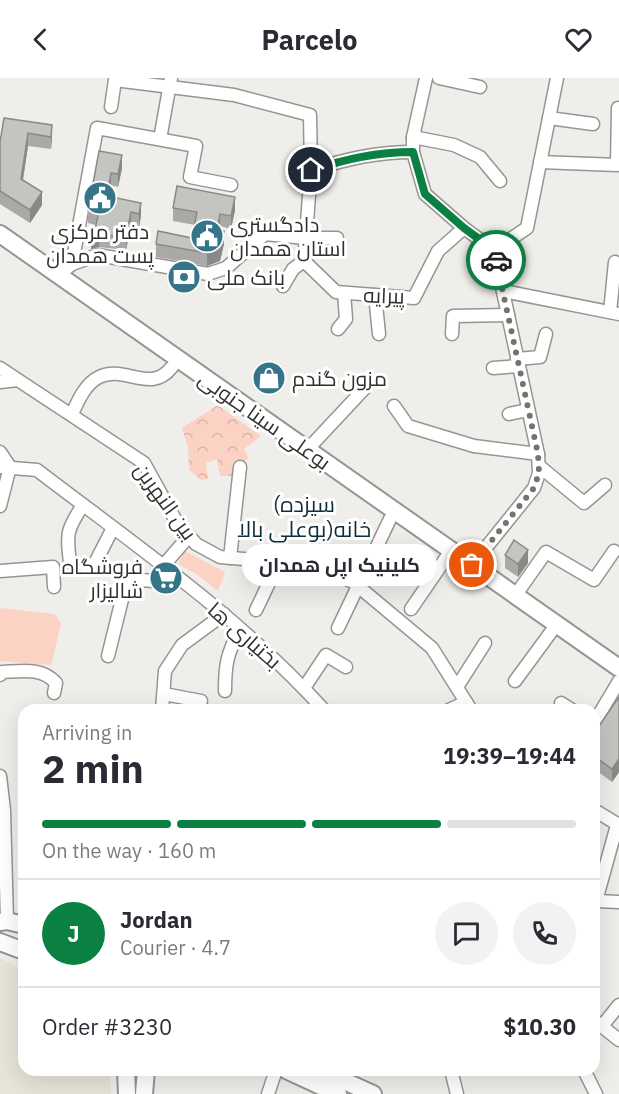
<!DOCTYPE html>
<meta charset="utf-8">
<style>
body{margin:0;font-family:"IBM Plex Sans",Cairo,sans-serif;background:#f2f2f3;color:#2b2b33;height:100vh;display:flex;flex-direction:column;font-size:22px;white-space:nowrap}
*{box-sizing:border-box;margin:0}
p{font-size:20px;color:#7c7c81}
.icon{flex:none;width:33px;height:33px;fill:none;stroke:currentColor;stroke-width:2;stroke-linecap:round;stroke-linejoin:round}
.map{position:relative;flex:1;overflow:hidden}
.drawer{position:absolute;left:18px;top:626px;width:582px;height:372px;display:flex;flex-direction:column;background:#fff;border-radius:18px;box-shadow:0 6px 24px #0002}
.drawer>*{flex:none}
.pin{position:absolute;display:grid;place-items:center;width:51px;height:51px;color:#fff;margin:-26px;border:3px solid #fff;border-radius:50%;box-shadow:0 2px 6px #0007}
.courier{position:absolute;display:grid;place-items:center;width:60px;height:60px;margin:-30px;border:4px solid #0b8043;border-radius:50%;background:#fff;color:#222;box-shadow:0 2px 8px #0007}
.bubble{position:absolute;height:42px;border-radius:21px;background:#fff;box-shadow:0 6px 24px #0002;font-size:20px;font-weight:700;line-height:42px;text-align:center}
.headline em{font-style:normal;font-weight:700}
.headline div{display:flex;flex-direction:column-reverse}
.headline{display:flex;align-items:center;justify-content:space-between;height:102px;padding:0 24px}
h1{font-size:39px;font-weight:700;line-height:45px}
.bar{display:grid;grid-template-columns:repeat(4,1fr);gap:9px 6px;align-content:center;height:72px;padding:0 24px}
.bar i{height:8px;border-radius:4px;background:#e1e1e2}
.bar .current{background:#0b8043}
.bar p{grid-column:span 4}
.line{display:flex;align-items:center;gap:15px;padding:0 24px;border-top:2px solid #e1e1e2}
.line div{flex:1}
.round{display:grid;place-items:center;flex:none;width:63px;height:63px;border-radius:32px;background:#f2f2f3}
header{display:flex;justify-content:space-between;align-items:center;height:78px;padding:0 24px;background:#fff;font-size:27px;font-weight:700}
.map>svg:first-child{display:block}
.built{fill:#e7e4d9}
.green{fill:#fbd2c3}
.forest{fill:url(#forest-crowns)}
.lines{fill:none;stroke-linecap:round;stroke-linejoin:round}
.minor-casing{stroke:#969591;stroke-width:15}
.major-casing{stroke:#969591;stroke-width:20}
.minor{stroke:#fff;stroke-width:12}
.major{stroke:#fff;stroke-width:16}
.wall{fill:#a9a9a6}
.shaded-wall{fill:#898a87}
.building{fill:#c4c5c1;stroke:#898a87;stroke-width:1.5}
.done{stroke:#747371;stroke-width:6;stroke-dasharray:0 10.8}
.route{stroke:#0b8043;stroke-width:8}
.labels{text-anchor:middle;dominant-baseline:central;stroke-width:6;stroke-linejoin:round;paint-order:stroke}
.poi-label{font-size:21px;fill:#323130;stroke:#fff;text-anchor:start}
.street-label{font-size:21px;fill:#323130;stroke:#fff}
.neighbourhood-label{font-size:22px;fill:#102e38;stroke:#fff}
</style>
<header><svg class="icon" aria-label="back" viewBox="0 0 24 24"><path d="M15 5l-7 7 7 7"/></svg>Parcelo<svg class="icon" aria-label="heart" viewBox="0 0 24 24"><path d="M12 20l-8-8c-3-5 5-10 8-4 3-6 11-1 8 4z"/></svg></header>
<div class="map">
<svg width="619" height="1016" viewBox="0 0 619 1016">
<defs>
<pattern id="forest-crowns" width="20" height="18" patternUnits="userSpaceOnUse" patternTransform="scale(1.5)"><rect width="20" height="18" fill="#fbd2c3"/><path d="M2 6a3 3 0 1 1 6 0M12 15a3 3 0 1 1 6 0" fill="none" stroke="#d8b5a8"/></pattern>
</defs>
<rect width="100%" height="100%" fill="#f0eeea"/>
<polygon class="built" points="0,880 24,893 24,992 110,992 111,1016 0,1016"/>
<g class="green">
<polygon points="185,473 225,494 218,513 198,497 178,486"/>
<polygon points="0,530 55,536 61,546 51,587 0,583"/>
</g>
<polygon class="forest" points="218,327 261,358 244,371 249,380 240,386 233,398 220,398 217,381 206,385 208,401 201,402 189,392 188,369 182,350"/>
<g class="lines">
<g class="minor-casing">
<g id="minor">
<polyline points="426,0 413,59 413,74 425,116 464,150 494,172"/>
<polyline points="439,0 480,9"/>
<polyline points="111,29 115,2 234,17 310,37 311,92 304,183 336,214 414,220 438,173 464,150"/>
<polyline points="549,40 593,46"/>
<polyline points="413,59 454,67 480,79 500,103"/>
<polyline points="160,61 171,0"/>
<polyline points="540,84 617,87 618,30"/>
<path d="M 311,92 C 347,81 376,74 413,74"/>
<polyline points="494,172 527,150 557,0"/>
<polyline points="72,186 97,50 196,68 190,99 231,107"/>
<polyline points="59,197 72,186 98,177 208,196 226,190 265,156 305,160 337,160"/>
<polyline points="283,208 293,191 304,183"/>
<polyline points="503,213 619,236"/>
<polyline points="375,217 379,256"/>
<polyline points="610,234 615,184"/>
<polyline points="338,251 346,241 344,215"/>
<polyline points="452,256 453,238 508,237"/>
<polyline points="517,281 540,279 546,256"/>
<polyline points="0,290 18,302"/>
<polyline points="493,290 519,288"/>
<polyline points="0,304 18,302 144,385 176,443 196,466 220,479 315,487 353,504 432,570 471,632"/>
<polyline points="394,328 408,348 474,368 538,376"/>
<path d="M 72,336 C 78,323 85,306 99,299 C 125,286 150,317 172,289"/>
<polyline points="509,336 528,332"/>
<polyline points="307,372 364,311"/>
<polyline points="0,374 10,389 0,428"/>
<polyline points="539,388 584,425 605,407"/>
<path d="M 0,389 L 37,392 C 135,467 240,539 324,632"/>
<polyline points="230,480 240,389"/>
<path d="M 70,484 C 66,456 67,451 83,427"/>
<polyline points="95,485 113,450"/>
<polyline points="472,487 534,410 539,395 538,376 494,172"/>
<polyline points="0,493 53,489 54,509"/>
<polyline points="515,518 546,474 594,502 614,473"/>
<polyline points="411,531 446,480"/>
<polyline points="256,532 279,484"/>
<polyline points="338,550 390,441"/>
<polyline points="108,578 127,501 154,503 163,488 189,458"/>
<path d="M 0,597 L 2,594 C 22,593 42,589 56,605 L 54,615"/>
<polyline points="515,603 551,554"/>
<polyline points="457,609 485,565"/>
<polyline points="304,610 326,577 346,589"/>
<path d="M 225,613 C 225,586 227,576 240,551"/>
<polyline points="164,616 201,623"/>
<polyline points="561,625 572,632"/>
<polyline points="162,632 165,593 182,567 224,536"/>
<polyline points="449,632 466,624"/>
<polyline points="594,645 619,603"/>
<polyline points="0,698 4,732 7,843"/>
<polyline points="594,732 619,747"/>
<polyline points="596,823 617,747"/>
<polyline points="596,823 619,824"/>
<polyline points="594,942 619,962"/>
<polyline points="602,948 619,927"/>
<polyline points="451,992 457,1016"/>
<polyline points="584,992 596,1016"/>
<polyline points="268,1016 276,992"/>
</g>
</g>
<g class="major-casing">
<g id="major">
<polyline points="0,156 619,590"/>
<polyline points="0,844 7,843 24,847"/>
<polyline points="0,864 24,873"/>
<polyline points="126,992 127,1016"/>
<polyline points="286,992 338,1016"/>
<polyline points="320,992 373,1016"/>
<polyline points="144,1016 146,992"/>
</g>
</g>
<use href="#minor" class="minor"/>
<use href="#major" class="major"/>
</g>
<g class="wall">
<polygon points="52,47 52,60 51,71 28,68 23,102 42,127 30,145 0,126 0,64"/>
<polygon points="99,73 122,90 118,109 111,107 109,119 141,125 141,138 139,149 131,147 126,172 99,169 91,171 96,147 88,145 88,132"/>
<polygon points="173,130 235,132 231,151 220,148 220,152 224,166 220,183 207,188 156,179 156,166 192,160 195,147 173,143"/>
<polygon points="505,477 528,485 518,499 505,490"/>
<polygon points="619,619 619,694 612,704 594,691 594,655"/>
</g>
<g class="shaded-wall">
<polygon points="52,47 52,60 51,71 51,59"/>
<polygon points="28,55 28,68 21,114 21,101"/>
<polygon points="122,77 122,90 118,109 118,96"/>
<polygon points="111,95 111,107 107,131 107,118"/>
<polygon points="42,114 42,127 30,145 30,132"/>
<polygon points="235,119 235,132 231,151 231,138"/>
<polygon points="141,125 141,138 139,149 139,136"/>
<polygon points="131,134 131,147 126,172 126,159"/>
<polygon points="220,136 220,148 217,164 217,152"/>
<polygon points="224,153 224,166 220,183 207,188 207,175"/>
<polygon points="99,156 99,169 91,171 91,158"/>
<polygon points="528,472 528,485 518,499 518,486"/>
<polygon points="619,681 619,694 612,704 612,691"/>
</g>
<g class="building">
<polygon points="4,40 52,47 51,59 28,55 21,101 42,114 30,132 0,113 0,64"/>
<polygon points="99,73 122,77 118,96 111,95 107,118 141,125 139,136 131,134 126,159 99,156 91,158 92,150 95,151 99,134 88,132"/>
<polygon points="177,108 235,119 231,138 220,136 217,152 224,153 220,170 207,175 156,166 158,153 192,160 197,134 173,130"/>
<polygon points="514,462 528,472 518,486 505,477"/>
<polygon points="619,619 619,681 612,691 594,678 594,655"/>
</g>
<g class="lines">
<polyline class="done" points="472,487 534,410 539,395 538,376 496,182"/>
<path class="route" d="M 311,92 C 347,81 376,74 413,74 L 425,116 L 464,150 L 494,172 L 496,182"/>
</g>
<defs>
<g id="civic-disc" transform="scale(1.725)"><circle r="9.5" fill="#357489" stroke="#fff"/><path d="M-.6-6.5H3V-4.5H.6V-3L4-1V1h2V6H-6V1h2V-1L-.6-3ZM-1.2 2.5V6h2.4V2.5Z" fill="#fff"/></g>
<g id="bank-disc" transform="scale(1.725)"><circle r="9.5" fill="#357489" stroke="#fff"/><path d="M-6-4H6V4H-6ZM0-2.3a2.3 2.3 0 1 0 0 4.6a2.3 2.3 0 1 0 0-4.6Z" fill="#fff"/></g>
<g id="shop-disc" transform="scale(1.725)"><circle r="9.5" fill="#357489" stroke="#fff"/><path d="M-5-2.5h2.3a2.7 3.5 0 0 1 5.4 0H5L5.5 6h-11ZM-1.5-2.5h3a1.5 2.3 0 0 0-3 0Z" fill="#fff"/></g>
<g id="supermarket-disc" transform="scale(1.725)"><circle r="9.5" fill="#357489" stroke="#fff"/><path d="M-6-5.5h2.5l.6 2H6L4.5 2H-2.5L-4.4-4H-6ZM-1.5 3.2a1.3 1.3 0 1 0 .1 0ZM3 3.2a1.3 1.3 0 1 0 .1 0Z" fill="#fff"/></g>
</defs>
<g fill-rule="evenodd">
<use href="#civic-disc" x="100" y="120"/>
<use href="#civic-disc" x="207" y="158"/>
<use href="#bank-disc" x="184" y="199"/>
<use href="#shop-disc" x="269" y="300"/>
<use href="#supermarket-disc" x="166" y="500"/>
</g>
<g class="labels">
<g class="poi-label">
<text x="230" y="146">دادگستری<tspan x="230" dy="24">استان همدان</tspan></text>
<text x="100" y="153" text-anchor="middle">دفتر مرکزی<tspan x="100" dy="24">پست همدان</tspan></text>
<text x="207" y="199">بانک ملی</text>
<text x="292" y="300">مزون گندم</text>
<text x="143" y="488" text-anchor="end">فروشگاه<tspan x="143" dy="24">شالیزار</tspan></text>
</g>
<g class="street-label">
<text transform="translate(384 217) rotate(2)">پیرایه</text>
<text transform="translate(265 342) rotate(35)">بوعلی سینا جنوبی</text>
<text transform="translate(166 423) rotate(54)">بین النهرین</text>
<text transform="translate(245 557) rotate(41)">بختیاری ها</text>
</g>
<g class="neighbourhood-label">
<text x="304" y="425">(سیزده<tspan x="304" dy="25">خانه(بوعلی بالا</tspan></text>
</g>
</g>
</svg>
<div class="pin" style="left:472px;top:487px;background:#ea580c"><svg class="icon" aria-label="bag" viewBox="0 0 24 24"><path d="M5 8h14l-1 12H6zM9 8a3 3 0 0 1 6 0"/></svg></div>
<div class="pin" style="left:311px;top:92px;background:#1f2937"><svg class="icon" aria-label="home" viewBox="0 0 24 24"><path d="M3 11l9-7 9 7M6 9v11h12V9"/></svg></div>
<div class="courier" style="left:496px;top:182px"><svg class="icon" aria-label="car" viewBox="0 0 24 24"><path d="M5 17H2v-5l4-1 3-4h7l3 4 3 1v5h-3M9 17h6M6 11h13"/><circle cx="7" cy="17" r="2"/><circle cx="17" cy="17" r="2"/></svg></div>
<div class="bubble" style="left:242px;top:466px;width:195px">کلینیک اپل همدان</div>
<section class="drawer">
<div class="headline"><div><h1>2 min</h1><p>Arriving in</p></div><em>19:39–19:44</em></div>
<div class="bar"><i class="current"></i><i class="current"></i><i class="current"></i><i></i><p>On the way · 160 m</p></div>
<div class="line" style="height:108px"><b class="round" style="background:#0b8043;color:#fff">J</b><div><b>Jordan</b><p>Courier · 4.7</p></div><a class="round"><svg class="icon" aria-label="chat" viewBox="0 0 24 24"><path d="M4 5h16v11H9l-5 4z"/></svg></a><a class="round"><svg class="icon" aria-label="phone" viewBox="0 0 24 24"><path d="M5 4h4l2 5-3 2q2 4 5 5l2-3 5 2v4C11 20 4 13 5 4z"/></svg></a></div>
<div class="line" style="height:78px"><div>Order #3230</div><b>$10.30</b></div>
</section>
</div>
